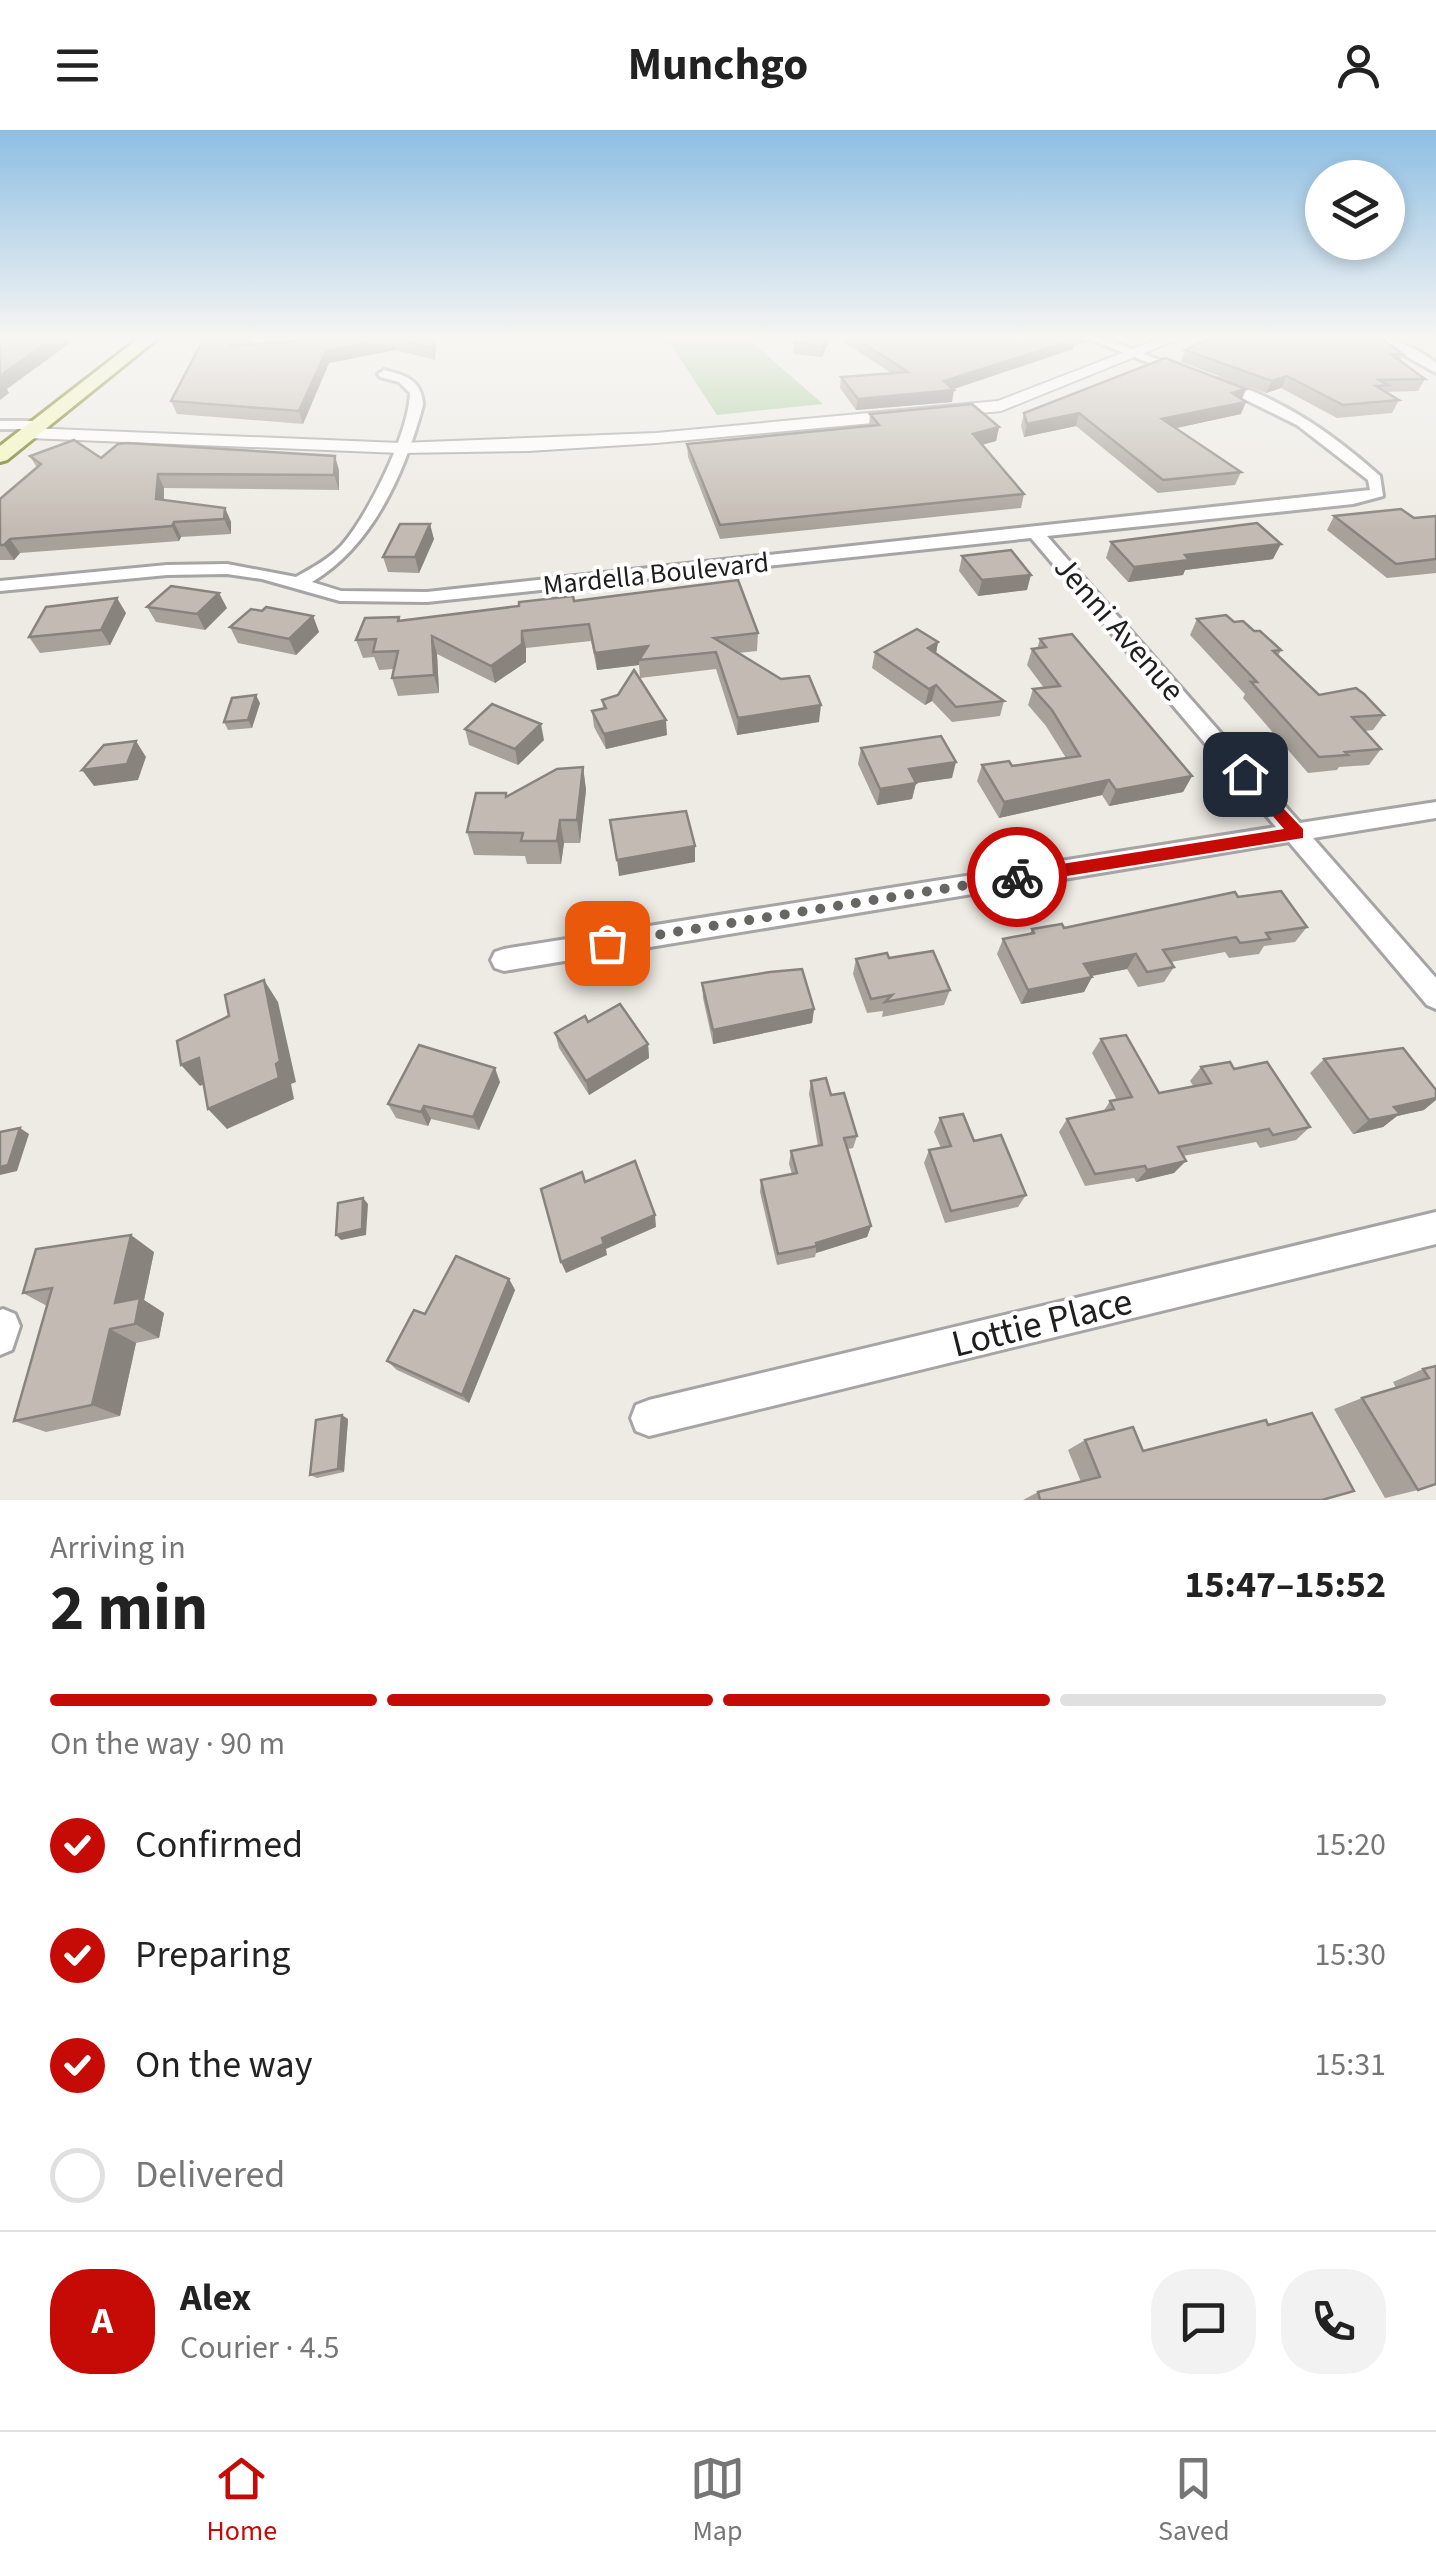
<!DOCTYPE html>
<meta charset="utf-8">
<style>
body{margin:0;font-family:"Source Sans 3",sans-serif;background:#f2f2f2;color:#222;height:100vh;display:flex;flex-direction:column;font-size:38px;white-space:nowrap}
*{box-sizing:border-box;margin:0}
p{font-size:32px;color:#767676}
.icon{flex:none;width:55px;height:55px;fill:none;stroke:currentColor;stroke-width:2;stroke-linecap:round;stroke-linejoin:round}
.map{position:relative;height:1370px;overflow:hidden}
.side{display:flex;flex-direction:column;background:#fff;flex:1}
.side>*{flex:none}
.controls{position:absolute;left:1305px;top:30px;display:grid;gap:20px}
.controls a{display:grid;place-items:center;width:100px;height:100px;border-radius:50%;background:#fff;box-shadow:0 5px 15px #0003;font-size:50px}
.pin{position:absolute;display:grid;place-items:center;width:85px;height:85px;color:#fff;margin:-42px;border-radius:20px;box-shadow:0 5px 15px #0006}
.courier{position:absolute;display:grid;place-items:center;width:100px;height:100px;margin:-50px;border:8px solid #c60b06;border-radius:50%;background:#fff;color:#222;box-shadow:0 2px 12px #0007}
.headline em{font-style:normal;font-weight:700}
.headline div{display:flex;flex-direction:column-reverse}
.headline{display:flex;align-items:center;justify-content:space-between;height:170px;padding:0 50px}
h1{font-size:65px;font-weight:700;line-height:75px}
.bar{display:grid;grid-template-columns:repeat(4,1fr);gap:15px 10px;align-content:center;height:120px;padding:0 50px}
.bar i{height:12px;border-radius:8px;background:#e0e0e0}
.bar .selected{background:#c60b06}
.bar p{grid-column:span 4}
.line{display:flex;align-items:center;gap:25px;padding:0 50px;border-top:2px solid #e0e0e0}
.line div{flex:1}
.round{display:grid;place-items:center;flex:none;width:105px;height:105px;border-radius:40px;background:#f2f2f2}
ol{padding:0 50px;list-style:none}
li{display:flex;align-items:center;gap:30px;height:110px}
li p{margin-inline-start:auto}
li .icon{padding:10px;border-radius:50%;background:#c60b06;color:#fff;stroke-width:4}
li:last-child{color:#767676}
li i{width:55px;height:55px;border:5px solid #e0e0e0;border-radius:50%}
header{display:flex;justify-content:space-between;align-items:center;height:130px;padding:0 50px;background:#fff;font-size:45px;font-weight:700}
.dock{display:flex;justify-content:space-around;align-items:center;height:140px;border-top:2px solid #e0e0e0;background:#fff;font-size:28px;color:#767676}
.dock a{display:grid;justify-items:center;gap:5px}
.dock .selected{color:#c60b06}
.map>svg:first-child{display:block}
.forest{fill:#a7cd9a}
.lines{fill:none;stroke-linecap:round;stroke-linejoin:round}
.minor-casing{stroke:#a5a5a5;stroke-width:6}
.tertiary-casing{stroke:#a5a5a5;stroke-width:4}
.secondary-casing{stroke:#637208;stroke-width:6}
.minor{fill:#fff;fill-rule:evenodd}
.tertiary{fill:#fff;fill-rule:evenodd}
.secondary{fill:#f3f7b9;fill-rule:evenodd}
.wall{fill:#a8a19a}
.shaded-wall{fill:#88837d}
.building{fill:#c3bbb3;stroke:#88837d;stroke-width:2.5}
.route{fill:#c60b06}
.done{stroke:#676663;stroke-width:10;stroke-dasharray:0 18}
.labels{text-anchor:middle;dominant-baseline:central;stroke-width:8;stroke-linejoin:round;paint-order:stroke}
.far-street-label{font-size:28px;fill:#1e1e1e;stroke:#fff}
.street-label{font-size:32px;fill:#1e1e1e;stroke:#fff}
.near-street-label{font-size:38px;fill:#1e1e1e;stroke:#fff}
</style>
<header><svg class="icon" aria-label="menu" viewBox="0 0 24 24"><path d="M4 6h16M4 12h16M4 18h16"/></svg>Munchgo<svg class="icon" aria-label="person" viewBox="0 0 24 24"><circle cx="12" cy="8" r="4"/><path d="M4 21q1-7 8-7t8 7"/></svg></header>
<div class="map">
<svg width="1436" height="1370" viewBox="0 0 1436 1370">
<rect width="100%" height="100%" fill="#eeebe4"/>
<polygon class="forest" points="657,208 747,208 823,274 717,285 672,216"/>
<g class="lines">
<g class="minor-casing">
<g id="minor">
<polygon points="1087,208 1104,208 1189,242 1179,245"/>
<path d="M 1374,208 C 1397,208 1418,219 1436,233 L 1436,243 Z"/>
<path d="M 384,240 C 405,245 422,250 423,275 C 405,342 373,416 312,452 L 341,461 L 427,462 L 1370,360 L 1368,350 L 1297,295 L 1212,253 L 1218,249 C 1280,267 1332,303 1380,346 L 1383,366 L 1353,374 L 1047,406 L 1300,693 L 1436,672 L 1436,688 L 1313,708 L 1436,848 L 1436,879 L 1427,875 L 1289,712 L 504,841 L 495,838 L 491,830 L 495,822 L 504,819 L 1276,697 L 1031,408 L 427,472 L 340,471 L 262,449 L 227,444 L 167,445 L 0,461 L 0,451 L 167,435 L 227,434 L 296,447 C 312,438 329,429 342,415 C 368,385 409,303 410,263 L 399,252 L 380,247 L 378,244 Z"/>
<polygon points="0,291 38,291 45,295 38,299 0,299"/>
<polygon points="1436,1082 1436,1114 649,1306 636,1301 631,1288 636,1275 649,1270"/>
<polygon points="3,1179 15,1184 20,1196 12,1220 0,1225 0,1180"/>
</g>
</g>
<g class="tertiary-casing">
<polygon id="tertiary" points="1161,208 1181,208 1001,281 656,313 528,321 400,323 28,308 20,303 28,298 400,313 656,303 998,271"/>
</g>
<g class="secondary-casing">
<polygon id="secondary" points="139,208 158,208 7,330 0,332 0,316"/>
</g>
<use href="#minor" class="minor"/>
<use href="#tertiary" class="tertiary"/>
<use href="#secondary" class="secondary"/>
</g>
<g class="wall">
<polygon points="313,208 436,208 435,230 395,220 329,233 303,294 177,284 171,271 253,210 249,215 311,210"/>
<polygon points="796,208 830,208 822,227 793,224 794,213"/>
<polygon points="838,208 1087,208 1086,212 1074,215 1073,219 953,259 952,272 856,280 840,258 841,247 891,243"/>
<polygon points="1185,220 1403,224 1400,230 1425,249 1418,261 1385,262 1399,270 1392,283 1337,288 1281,258 1266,263 1181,232"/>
<polygon points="1246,259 1242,269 1241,284 1176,298 1241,342 1235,355 1158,363 1076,296 1024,307 1021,296 1024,283"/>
<polygon points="870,284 999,297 996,311 982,314 1024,364 1021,378 720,409 688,327 687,314 869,296"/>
<polygon points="30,326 339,340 339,360 164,358 164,370 225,378 231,392 231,404 181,407 179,411 20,423 14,430 0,430 0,369 37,338"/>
<polygon points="1334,386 1414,388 1436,386 1436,443 1387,448 1327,400"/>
<polygon points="434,409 419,443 388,442 383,427"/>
<polygon points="1111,412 1273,429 1185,440 1183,445 1128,452 1106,428"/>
<polygon points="962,426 1027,460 978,466 959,441"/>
<polygon points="574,471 758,503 757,521 738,523 819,592 737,605 716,539 640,548 639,535 597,540 591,511 526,518 526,532 495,553 437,524 439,563 398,566 392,548 394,539 379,540 374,527 363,528 356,510 400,491"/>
<polygon points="147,477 227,478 205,500 156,492"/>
<polygon points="262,481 313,486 319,502 296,525 238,513 230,497"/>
<polygon points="126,483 110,515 40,523 29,507"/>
<polygon points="1197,489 1234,492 1254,501 1281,520 1278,526 1319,565 1384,585 1373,600 1364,601 1381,619 1369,635 1339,637 1337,640 1308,643 1243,568 1245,564 1190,505"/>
<polygon points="1040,509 1192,646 1183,662 1109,676 1102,665 999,688 977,651 982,635 1012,636 1066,628 1046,596 1028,575 1033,559 1044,558 1027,535 1032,519 1037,519"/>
<polygon points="938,512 936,524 1004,571 1000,586 952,592 932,571 925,575 872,538 875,522"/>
<polygon points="602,570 667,605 606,619 594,597 592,581 603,579"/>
<polygon points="260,573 252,598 228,600 224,592"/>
<polygon points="465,599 544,610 518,635 469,615"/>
<polygon points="861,618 952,648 916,653 912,669 877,675 858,634"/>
<polygon points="583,637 586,660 580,713 564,713 561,734 527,734 525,726 474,725 467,702 507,666"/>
<polygon points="1238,767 1307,797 1295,812 1264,816 1259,824 1229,828 1225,822 1171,832 1174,837 1164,852 1138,857 1127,839 1091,846 1092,847 1084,862 1021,874 997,824 1003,809 1030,804 1032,799 1064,798"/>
<polygon points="889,828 950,860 944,875 882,887 883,881 867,883 853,844 856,829"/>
<polygon points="702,853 814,879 812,893 713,914 703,868"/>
<polygon points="588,892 648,914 649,928 589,965 559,918 555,903"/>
<polygon points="1101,909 1159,963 1194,957 1190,951 1201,937 1234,939 1310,997 1296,1010 1260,1018 1256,1012 1183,1026 1174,1043 1136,1052 1134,1048 1085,1056 1059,1002 1067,989 1103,982 1110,971 1117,970 1092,923"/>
<polygon points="1324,929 1424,980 1397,986 1383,997 1353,1004 1310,943"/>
<polygon points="811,951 831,965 857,1006 853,1018 848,1019 871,1096 867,1107 816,1123 815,1127 777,1135 760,1062 761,1050 792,1044 789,1034 791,1021 818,1016 809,964"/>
<polygon points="500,952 479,1000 431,989 428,996 396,988 388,974"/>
<polygon points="940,988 974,1011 1026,1065 1018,1077 945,1093 924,1033 929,1020 941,1018 934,1002"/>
<polygon points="154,1122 144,1170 164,1183 159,1208 136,1213 120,1286 46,1302 14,1291 47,1176 23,1163"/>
<polygon points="509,1149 515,1160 469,1273 397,1240 387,1231 425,1184"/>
<polygon points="1436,1236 1418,1360 1385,1368 1334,1279 1362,1268 1396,1258 1393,1252 1423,1239"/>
<polygon points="348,1289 344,1342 317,1348 310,1345"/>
<polygon points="1268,1295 1322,1370 1023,1370 1038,1362 1081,1352 1068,1320 1085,1310 1143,1321"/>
</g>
<g class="shaded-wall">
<polygon points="53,208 77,208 7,259 9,263 0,270 0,246"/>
<polygon points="239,208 253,208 253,210 235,228 230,216"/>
<polygon points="392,208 395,220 329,233 303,294 299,281 326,221"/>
<polygon points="433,208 436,208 435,230 432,218"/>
<polygon points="827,208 830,208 822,227 823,216"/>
<polygon points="1070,208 1087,208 1086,212 1074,215 1073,219 948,261 954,260 952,272 856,280 858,269 944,251"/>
<polygon points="1287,246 1281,258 1266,263 1272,251"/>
<polygon points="1246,259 1241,271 1232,263"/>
<polygon points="1246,272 1241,284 1158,302 1162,289"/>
<polygon points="1079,283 1076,296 1024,307 1027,294"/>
<polygon points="999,297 996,311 971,318 973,304"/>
<polygon points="335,326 339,340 339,360 334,345"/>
<polygon points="158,344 164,358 163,384 156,369"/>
<polygon points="225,378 231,392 231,404 224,389"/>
<polygon points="174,392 181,407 179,411 172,396"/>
<polygon points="430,394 434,409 419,443 415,427"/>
<polygon points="10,409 20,423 14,430 4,415"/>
<polygon points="1281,414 1273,429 1185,440 1183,445 1128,452 1134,437 1185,425"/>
<polygon points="1031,445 1027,460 978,466 982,450"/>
<polygon points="219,463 227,478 205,500 197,484"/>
<polygon points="117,468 126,483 110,515 101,500"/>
<polygon points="313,486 319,502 296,525 289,509"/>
<polygon points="522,501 526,518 526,532 495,553 491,536"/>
<polygon points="432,506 437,524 439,563 434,545"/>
<polygon points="938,512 935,528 928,518"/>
<polygon points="648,516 639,530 639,535 597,540 595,523"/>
<polygon points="936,555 932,571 925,575 929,559"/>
<polygon points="256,565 260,573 252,598 248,590"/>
<polygon points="821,575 819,592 737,605 738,588"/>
<polygon points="666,590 667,605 606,619 604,604"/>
<polygon points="541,594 544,610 518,635 515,619"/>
<polygon points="136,611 146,627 138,650 94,656 82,640"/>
<polygon points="956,632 952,648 916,653 912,669 877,675 880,659 909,639"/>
<polygon points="583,637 586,660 580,713 577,690"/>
<polygon points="1192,646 1183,662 1109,676 1116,660"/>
<polygon points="1109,650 1102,665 999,688 1004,672"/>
<polygon points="560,690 564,713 561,734 557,711"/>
<polygon points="695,716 695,732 619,746 617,730"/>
<polygon points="1136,824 1127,839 1076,849 1084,834"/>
<polygon points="1092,847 1084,862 1021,874 1028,860"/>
<polygon points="264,850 278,872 296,952 291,954 294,969 227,999 208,979 276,934"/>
<polygon points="814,879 812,893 713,914 713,900"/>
<polygon points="648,914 649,928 589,965 586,951"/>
<polygon points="199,928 217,948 200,956 181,935"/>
<polygon points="495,938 500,952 479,1000 473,987"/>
<polygon points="1436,968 1436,970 1424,980 1397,986 1383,997 1353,1004 1369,990 1394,977"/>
<polygon points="424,976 431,989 428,996 421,982"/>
<polygon points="20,998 29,1004 17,1041 0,1045 0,1037"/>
<polygon points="1186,1031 1174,1043 1136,1052 1147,1040"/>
<polygon points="363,1068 368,1074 366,1105 341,1110 336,1105"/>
<polygon points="655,1085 656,1097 606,1119 607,1125 566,1143 561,1132 602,1108"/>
<polygon points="871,1096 867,1107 816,1123 816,1113"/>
<polygon points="131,1105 154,1122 144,1170 164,1183 159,1208 135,1194 115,1173"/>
<polygon points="509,1149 515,1160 469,1273 462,1265"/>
<polygon points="110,1199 136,1213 120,1286 92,1275"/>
<polygon points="342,1285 348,1289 344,1342 338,1339"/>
</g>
<g class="building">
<polygon points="0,208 53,208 0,246"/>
<polygon points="204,208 239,208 230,216 311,210 313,208 389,208 326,221 299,281 171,271"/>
<polygon points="394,208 433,208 432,218"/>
<polygon points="796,208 827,208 823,216 794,213"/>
<polygon points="855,208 1075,208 1076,209 944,251 954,260 858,269 841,247 908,242"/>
<polygon points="1210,208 1381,208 1403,224 1391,224 1425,249 1379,250 1388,255 1376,256 1399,270 1343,275 1287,246 1272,251 1185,220"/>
<polygon points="1165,228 1246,259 1232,263 1246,272 1162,289 1241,342 1163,350 1079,283 1027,294 1024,283"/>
<polygon points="972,274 999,297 973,304 1024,364 720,395 687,314 879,295 870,284"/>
<polygon points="74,310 101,328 118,314 127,313 335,326 334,345 158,344 156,369 225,378 224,389 174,392 172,396 10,409 4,415 0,415 0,369 41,334 30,326"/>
<polygon points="1401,379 1414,388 1436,386 1436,429 1396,434 1334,386"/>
<polygon points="1257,393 1281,414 1185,425 1189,430 1134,437 1111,412"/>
<polygon points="400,394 430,394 415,427 383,427"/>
<polygon points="1011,420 1031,445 982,450 962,426"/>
<polygon points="738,450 758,503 714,508 781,549 809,546 821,575 738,588 716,522 639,530 648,516 595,523 589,494 522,501 522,514 491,536 432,506 434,545 392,548 398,521 373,522 376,509 356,510 365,488 399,487 398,491 519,476 519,472 573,466 574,471"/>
<polygon points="171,456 219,463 197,484 147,477"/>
<polygon points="117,468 101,500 29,507 46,477"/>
<polygon points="266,477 313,486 289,509 230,497 251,479 262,481"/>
<polygon points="1226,485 1234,492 1243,491 1254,501 1260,501 1281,520 1273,521 1319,565 1356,558 1364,564 1384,585 1352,587 1381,619 1345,622 1348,625 1319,627 1251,552 1257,552 1197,489"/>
<polygon points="917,499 938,512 928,518 1004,571 956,577 936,555 929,559 875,522"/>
<polygon points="1072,504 1192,646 1116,660 1109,650 1004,672 982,635 1009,631 1012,636 1080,626 1052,580 1033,559 1060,556 1032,519 1046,517 1040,509"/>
<polygon points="634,540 666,590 604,604 592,581 606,578 602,570 618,565"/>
<polygon points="256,565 248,590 224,592 232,568"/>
<polygon points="492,574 541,594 515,619 465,599"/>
<polygon points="941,606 956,632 909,639 916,653 880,659 861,618"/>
<polygon points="136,611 127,634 82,640 104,615"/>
<polygon points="583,637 577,690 560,690 557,711 521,711 523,703 467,702 476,663 506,663 506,667 557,639"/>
<polygon points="686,681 695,716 617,730 610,690"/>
<polygon points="1281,761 1307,797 1266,803 1270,809 1240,813 1236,807 1163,820 1174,837 1147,842 1136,824 1084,834 1092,847 1028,860 1003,809 1034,803 1032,799 1062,794 1064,798 1235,762 1238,767"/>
<polygon points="933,821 950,860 885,872 892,865 871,869 856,829 887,823 889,828"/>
<polygon points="802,839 814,879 713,900 702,853 770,842"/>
<polygon points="264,850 280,931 276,934 279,948 208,979 199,928 181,935 177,911 229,886 225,865"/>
<polygon points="620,874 648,914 586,951 555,903 585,886 588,892"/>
<polygon points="1126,905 1159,963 1211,953 1201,937 1230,932 1234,939 1267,932 1310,997 1273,1005 1269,999 1178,1017 1186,1031 1147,1040 1145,1036 1095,1044 1067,989 1114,979 1110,971 1132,967 1101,909"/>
<polygon points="419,915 495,938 473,987 424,976 421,982 388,974"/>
<polygon points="1403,918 1436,960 1436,968 1394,977 1400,984 1369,990 1324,929"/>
<polygon points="826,948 831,965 844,963 857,1006 844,1008 871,1096 816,1113 817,1116 778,1124 761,1050 797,1043 791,1021 822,1015 811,951"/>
<polygon points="963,984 974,1011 1001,1005 1026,1065 951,1081 929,1020 951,1016 940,988"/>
<polygon points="20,998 8,1035 0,1037 0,1002"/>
<polygon points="635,1031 655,1085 602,1108 604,1114 561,1132 541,1059 582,1042 585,1052"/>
<polygon points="363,1068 362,1099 336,1105 338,1073"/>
<polygon points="131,1105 115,1173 140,1168 135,1194 110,1199 92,1275 14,1291 52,1158 23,1163 36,1119"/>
<polygon points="456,1126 509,1149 462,1265 387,1231 414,1180 425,1184"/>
<polygon points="1436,1236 1436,1354 1418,1360 1362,1268 1429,1248 1423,1239"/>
<polygon points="1312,1283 1354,1361 1322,1370 1040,1370 1038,1362 1100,1347 1085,1310 1133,1297 1143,1321 1266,1290 1268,1295"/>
<polygon points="342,1285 338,1339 310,1345 316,1290"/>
</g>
<linearGradient id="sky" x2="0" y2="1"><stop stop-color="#8dbee3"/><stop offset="0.52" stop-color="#f7f6f3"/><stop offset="1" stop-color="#f7f6f3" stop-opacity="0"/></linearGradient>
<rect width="1436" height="400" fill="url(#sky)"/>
<polygon class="route" points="1245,638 1303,699 1303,708 1017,754 1008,747 1017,741 1284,699 1239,647 1237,644"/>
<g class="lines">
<polyline class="done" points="607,813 1017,747"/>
</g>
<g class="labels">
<g class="far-street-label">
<text transform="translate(656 444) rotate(-6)">Mardella Boulevard</text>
</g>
<g class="street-label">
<text transform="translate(1119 499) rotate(49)">Jenni Avenue</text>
</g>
<g class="near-street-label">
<text transform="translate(1042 1193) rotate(-14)">Lottie Place</text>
</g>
</g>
</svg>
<div class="controls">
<a><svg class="icon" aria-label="layers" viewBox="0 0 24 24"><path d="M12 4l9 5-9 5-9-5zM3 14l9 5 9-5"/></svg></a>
</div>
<div class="pin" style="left:607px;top:813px;background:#ea580c"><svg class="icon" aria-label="bag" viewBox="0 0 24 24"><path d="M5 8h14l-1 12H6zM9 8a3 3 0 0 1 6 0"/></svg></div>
<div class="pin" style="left:1245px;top:644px;background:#1f2937"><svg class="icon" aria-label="home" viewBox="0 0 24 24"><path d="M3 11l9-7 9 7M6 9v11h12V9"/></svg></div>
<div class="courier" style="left:1017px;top:747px"><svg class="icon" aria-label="bike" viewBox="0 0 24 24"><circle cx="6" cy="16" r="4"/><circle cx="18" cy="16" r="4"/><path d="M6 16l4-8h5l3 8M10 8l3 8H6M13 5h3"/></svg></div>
</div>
<section class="side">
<div class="headline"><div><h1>2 min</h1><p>Arriving in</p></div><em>15:47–15:52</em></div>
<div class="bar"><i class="selected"></i><i class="selected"></i><i class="selected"></i><i></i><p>On the way · 90 m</p></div>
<ol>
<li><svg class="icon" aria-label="check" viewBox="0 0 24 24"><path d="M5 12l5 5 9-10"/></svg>Confirmed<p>15:20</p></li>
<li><svg class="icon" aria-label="check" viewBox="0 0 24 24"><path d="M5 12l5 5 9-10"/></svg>Preparing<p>15:30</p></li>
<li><svg class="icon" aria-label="check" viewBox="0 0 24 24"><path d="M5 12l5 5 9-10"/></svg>On the way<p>15:31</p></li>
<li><i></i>Delivered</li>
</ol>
<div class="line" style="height:180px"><b class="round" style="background:#c60b06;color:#fff">A</b><div><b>Alex</b><p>Courier · 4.5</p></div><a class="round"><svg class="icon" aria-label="chat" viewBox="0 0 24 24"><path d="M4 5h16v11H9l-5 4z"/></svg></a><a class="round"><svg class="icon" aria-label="phone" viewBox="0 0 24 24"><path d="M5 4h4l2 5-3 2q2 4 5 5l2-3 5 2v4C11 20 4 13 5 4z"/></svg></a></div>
</section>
<nav class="dock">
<a class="selected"><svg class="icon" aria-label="home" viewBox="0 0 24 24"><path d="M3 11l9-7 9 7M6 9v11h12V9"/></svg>Home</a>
<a><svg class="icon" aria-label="map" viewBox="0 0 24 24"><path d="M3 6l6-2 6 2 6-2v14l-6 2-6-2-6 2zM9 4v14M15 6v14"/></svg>Map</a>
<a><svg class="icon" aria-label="saved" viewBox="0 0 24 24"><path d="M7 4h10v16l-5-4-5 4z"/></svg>Saved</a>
</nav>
